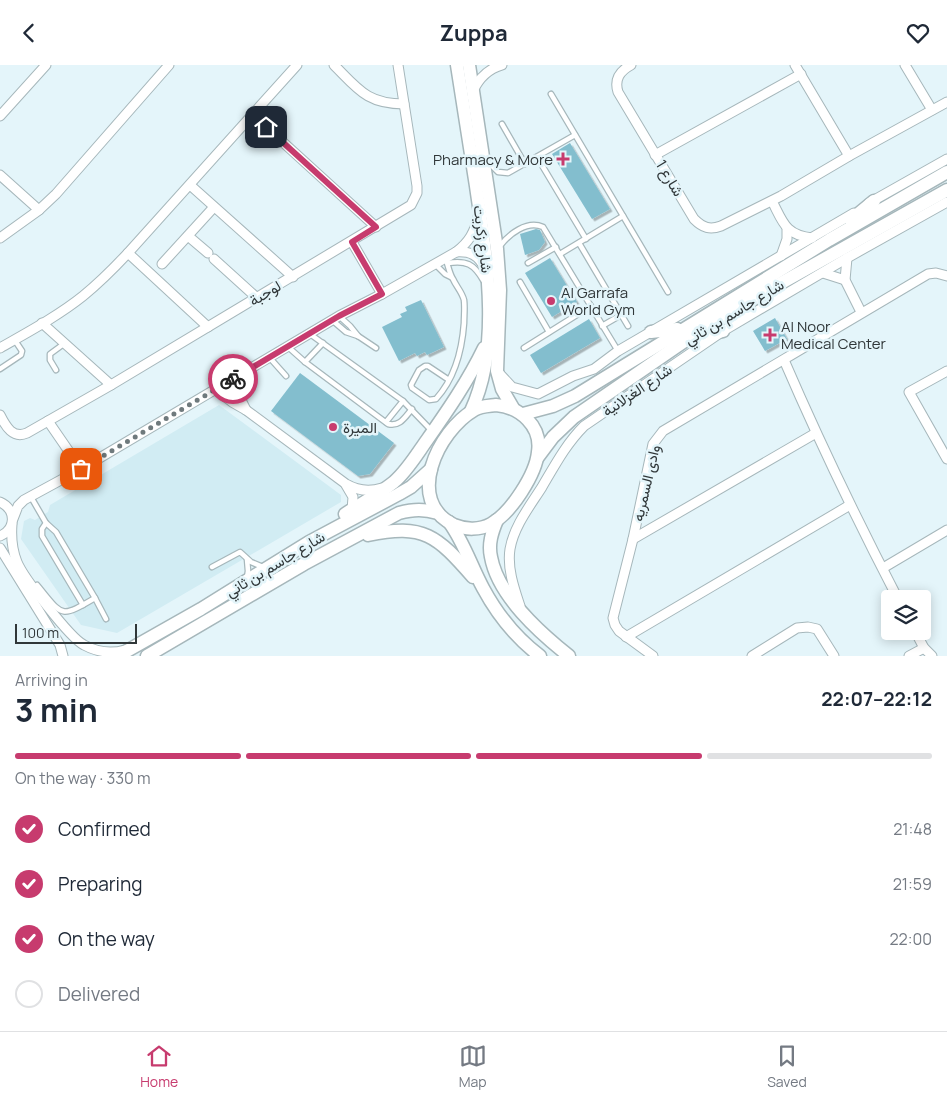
<!DOCTYPE html>
<meta charset="utf-8">
<style>
body{margin:0;font-family:Manrope,Vazirmatn,sans-serif;background:#f2f2f3;color:#1f2937;height:100vh;display:flex;flex-direction:column;font-size:19px;white-space:nowrap}
*{box-sizing:border-box;margin:0}
p{font-size:16px;color:#747a83}
.icon{flex:none;width:28px;height:28px;fill:none;stroke:currentColor;stroke-width:2;stroke-linecap:round;stroke-linejoin:round}
.map{position:relative;height:591px;overflow:hidden}
.side{display:flex;flex-direction:column;background:#fff;flex:1}
.side>*{flex:none}
.tools{position:absolute;left:881px;top:525px;display:grid;gap:10px}
.tools a{display:grid;place-items:center;width:50px;height:50px;border-radius:5px;background:#fff;box-shadow:0 2px 12px #0003;font-size:25px}
.scale{position:absolute;left:15px;bottom:12px;width:122px;box-sizing:border-box;padding-left:5px;border:2px solid #303739;border-top:0;font-size:14px;line-height:18px;white-space:nowrap;color:#303739;-webkit-text-stroke:4px #e4f5fa;paint-order:stroke}
.pin{position:absolute;display:grid;place-items:center;width:42px;height:42px;color:#fff;margin:-21px;border-radius:10px;box-shadow:0 2px 8px #0006}
.courier{position:absolute;display:grid;place-items:center;width:50px;height:50px;margin:-25px;border:4px solid #c73b6e;border-radius:50%;background:#fff;color:#222;box-shadow:0 1px 6px #0007}
.headline em{font-style:normal;font-weight:700}
.headline div{display:flex;flex-direction:column-reverse}
.headline{display:flex;align-items:center;justify-content:space-between;height:85px;padding:0 15px}
h1{font-size:32px;font-weight:700;line-height:38px}
.bar{display:grid;grid-template-columns:repeat(4,1fr);gap:8px 5px;align-content:center;height:60px;padding:0 15px}
.bar i{height:6px;border-radius:4px;background:#e0e1e3}
.bar .active{background:#c73b6e}
.bar p{grid-column:span 4}
ol{padding:0 15px;list-style:none}
li{display:flex;align-items:center;gap:15px;height:55px}
li p{margin-inline-start:auto}
li .icon{padding:5px;border-radius:50%;background:#c73b6e;color:#fff;stroke-width:4}
li:last-child{color:#747a83}
li i{width:28px;height:28px;border:2px solid #e0e1e3;border-radius:50%}
header{display:flex;justify-content:space-between;align-items:center;height:65px;padding:0 15px;background:#fff;font-size:22px;font-weight:700}
.tab-bar{display:flex;justify-content:space-around;align-items:center;height:70px;border-top:1px solid #e0e1e3;background:#fff;font-size:14px;color:#747a83}
.tab-bar a{display:grid;justify-items:center;gap:2px}
.tab-bar .active{color:#c73b6e}
.map>svg:first-child{display:block}
.built{fill:#d1ecf3}
.building{fill:#83bece;filter:url(#shadow)}
.lines{fill:none;stroke-linecap:round;stroke-linejoin:round}
.lane-casing{stroke:#a6b7bb;stroke-width:7}
.street-casing{stroke:#a6b7bb;stroke-width:11}
.secondary-casing{stroke:#a6b7bb;stroke-width:15}
.lane{stroke:#fff;stroke-width:4.5}
.street{stroke:#fff;stroke-width:9}
.secondary{stroke:#fff;stroke-width:12}
.done{stroke:#6f7a7d;stroke-width:5;stroke-dasharray:0 9}
.route{stroke:#c73b6e;stroke-width:6}
.poi-dot{fill:#c73b6e;stroke:#e4f5fa;stroke-width:2}
.labels{text-anchor:middle;dominant-baseline:central;stroke-width:5;stroke-linejoin:round;paint-order:stroke}
.poi-label{font-size:15px;fill:#303739;stroke:#e4f5fa;text-anchor:start}
.street-label{font-size:15px;fill:#303739;stroke:#e4f5fa}
</style>
<header><svg class="icon" aria-label="back" viewBox="0 0 24 24"><path d="M15 5l-7 7 7 7"/></svg>Zuppa<svg class="icon" aria-label="heart" viewBox="0 0 24 24"><path d="M12 20l-8-8c-3-5 5-10 8-4 3-6 11-1 8 4z"/></svg></header>
<div class="map">
<svg width="947" height="591" viewBox="0 0 947 591">
<defs>
<filter id="shadow"><feDropShadow dx="2.5" dy="2.5" stdDeviation="0" flood-color="#0004"/></filter>
</defs>
<rect width="100%" height="100%" fill="#e4f5fa"/>
<polygon class="built" points="219,340 341,430 341,437 117,568 81,560 21,474 24,456 30,453 35,455 48,447 50,440"/>
<g class="building">
<polygon points="570,78 610,144 592,154 552,89"/>
<polygon points="536,164 540,165 545,177 539,185 525,190 520,169"/>
<polygon points="550,193 577,237 552,252 525,208"/>
<polygon points="421,235 444,282 427,290 425,287 417,291 415,288 399,296 382,262 402,252 400,249 407,246 405,242"/>
<polygon points="775,253 787,274 765,286 753,266"/>
<polygon points="589,254 600,273 541,308 530,290"/>
<polygon points="300,308 394,378 370,409 358,411 271,346"/>
</g>
<g class="lines">
<g class="lane-casing">
<g id="lane">
<polyline points="551,29 668,227"/>
<polyline points="502,59 525,99"/>
<polyline points="537,92 586,174"/>
<polyline points="487,96 498,107 508,108 575,70"/>
<polyline points="579,178 628,261"/>
<path d="M 500,181 C 509,169 527,155 543,162 L 618,286"/>
<polyline points="560,189 623,151"/>
<path d="M 445,192 C 448,199 449,208 453,214 C 456,221 462,227 464,235 C 465,243 464,251 464,258 C 462,286 455,313 436,334 L 429,335 L 412,323 L 411,320 L 419,305 L 425,301 L 428,301 L 449,315"/>
<path d="M 448,198 C 466,195 474,199 483,215"/>
<polyline points="528,198 556,182"/>
<polyline points="435,199 445,209 451,212"/>
<polyline points="520,217 549,267"/>
<polyline points="339,251 350,261 358,271"/>
<polyline points="332,255 346,267 358,271 376,283"/>
<polyline points="602,261 621,250"/>
<polyline points="310,269 403,336 431,365"/>
<path d="M 287,281 L 305,297 L 388,359 C 400,362 405,352 412,344"/>
<polyline points="524,283 591,241"/>
<polyline points="269,292 286,311"/>
<polyline points="305,297 323,278"/>
<polyline points="0,304 21,290 22,286 14,274"/>
<polyline points="56,305 50,295 50,289 65,278"/>
<polyline points="386,357 403,336"/>
<path d="M 31,432 L 46,458 L 56,467 L 95,533 C 59,554 63,551 37,520"/>
<polyline points="46,458 42,464 42,471 83,540"/>
<polyline points="212,502 240,487 251,497 263,502"/>
<polyline points="247,513 248,506 247,494"/>
<polyline points="95,533 106,554"/>
</g>
</g>
<g class="street-casing">
<g id="street">
<path d="M 334,0 C 358,24 367,39 404,39"/>
<path d="M 631,0 C 620,6 614,14 618,27 L 694,154 C 703,163 710,165 721,161 L 781,131 L 849,91 L 947,37"/>
<polyline points="795,0 849,91"/>
<polyline points="905,0 932,45"/>
<path d="M 473,26 C 479,13 488,4 502,0"/>
<polyline points="252,49 376,162"/>
<polyline points="0,51 46,0"/>
<polyline points="655,90 801,9"/>
<polyline points="0,110 39,145"/>
<polyline points="190,120 293,212"/>
<path d="M 772,136 C 783,157 785,170 812,173"/>
<polyline points="869,138 947,94"/>
<polyline points="188,171 208,188"/>
<polyline points="0,173 39,145 56,129 169,0"/>
<polyline points="352,177 382,229"/>
<path d="M 456,187 C 470,186 479,190 485,204"/>
<polyline points="128,188 208,262"/>
<polyline points="781,191 787,174 787,165"/>
<polyline points="847,193 845,215 861,247"/>
<polyline points="214,194 257,233"/>
<polyline points="162,199 214,142"/>
<polyline points="823,208 845,215"/>
<polyline points="42,258 111,320"/>
<path d="M 0,283 C 28,267 58,251 83,231 C 99,218 114,203 128,188 L 297,0"/>
<path d="M 784,295 C 819,376 857,455 898,534"/>
<polyline points="947,306 909,327 947,394"/>
<polyline points="498,307 512,322 538,329 573,311 594,304 618,286 854,148"/>
<polyline points="231,315 246,345"/>
<path d="M 215,324 L 232,337 L 246,345 L 346,419 C 358,426 369,427 382,423"/>
<path d="M 0,350 C 6,362 13,374 27,368 L 111,320 L 411,140 L 417,128 L 417,121 L 398,0"/>
<polyline points="48,356 81,404"/>
<polyline points="346,420 353,432 352,445"/>
<path d="M 0,437 C 16,444 17,464 0,471"/>
<path d="M 13,454 L 18,441 L 24,435 L 81,404 L 339,251 L 382,229 L 456,187 C 469,177 475,167 478,151"/>
<path d="M 12,459 C 11,472 12,485 17,497 C 23,512 70,573 84,580 C 97,587 111,589 125,585"/>
<polyline points="633,474 816,368"/>
<polyline points="0,483 60,580 63,591"/>
<polyline points="883,503 947,465"/>
<path d="M 520,541 C 514,523 507,503 510,484 C 514,461 530,441 542,422 C 555,400 566,379 584,361 L 723,266 L 847,193 L 947,137"/>
<polyline points="915,566 924,583 932,591"/>
<polyline points="626,572 850,440"/>
<polyline points="653,591 619,566 615,560 613,553 633,474 653,379 663,366 928,209 936,208 947,211"/>
<polyline points="752,591 797,563 808,562 817,564 834,591"/>
<polyline points="909,591 924,583"/>
</g>
</g>
<g class="secondary-casing">
<g id="secondary">
<path d="M 457,0 C 463,40 470,81 476,121 C 486,191 502,280 471,346"/>
<polyline points="469,0 497,184 500,225 497,306 502,324 513,343"/>
<polyline points="851,155 874,136"/>
<polyline points="651,267 677,264"/>
<polyline points="698,272 723,266"/>
<path d="M 496,340 C 520,342 542,361 538,387 C 536,409 511,448 491,459 C 480,465 466,465 454,460 C 404,436 438,366 474,345 C 480,341 488,341 496,340 Z"/>
<polyline points="523,349 553,341 575,331 829,175 947,107"/>
<polyline points="538,392 553,372 574,352 686,275 767,226 947,125"/>
<path d="M 345,449 C 361,439 379,429 394,417 C 407,406 417,389 427,375 C 448,345 468,316 484,283"/>
<path d="M 497,455 C 492,467 488,479 491,492 C 498,531 540,568 569,591"/>
<path d="M 449,457 C 464,477 471,501 483,523 C 497,549 516,573 540,591"/>
<path d="M 368,470 C 424,458 437,471 473,512"/>
<polyline points="118,591 201,544 309,477 399,429 411,422 431,404"/>
<path d="M 147,591 L 304,499 L 399,448 C 414,444 424,444 438,448"/>
</g>
</g>
<use href="#lane" class="lane"/>
<use href="#street" class="street"/>
<use href="#secondary" class="secondary"/>
</g>
<g class="lines">
<polyline class="done" points="81,404 233,314"/>
<polyline class="route" points="233,314 339,251 382,229 352,177 376,162 266,62"/>
</g>
<g class="poi-dot">
<path d="M560.5 86.5h5v5h5v5h-5v5h-5v-5h-5v-5h5z"/>
<circle cx="551" cy="236" r="5"/>
<path d="M767.5 262.5h5v5h5v5h-5v5h-5v-5h-5v-5h5z"/>
<circle cx="333" cy="362" r="5"/>
</g>
<g class="labels">
<g class="poi-label">
<text x="553" y="94" text-anchor="end">Pharmacy &amp; More</text>
<text x="561" y="227">Al Garrafa<tspan x="561" dy="17">World Gym</tspan></text>
<text x="781" y="261">Al Noor<tspan x="781" dy="17">Medical Center</tspan></text>
<text x="343" y="362">الميرة</text>
</g>
<g class="street-label">
<text transform="translate(670 113) rotate(59)">شارع 1</text>
<text transform="translate(483 174) rotate(83)">شارع زكريت</text>
<text transform="translate(265 228) rotate(-31)">لوجبة</text>
<text transform="translate(734 247) rotate(-31)">شارع جاسم بن ثاني</text>
<text transform="translate(637 325) rotate(-34)">شارع الغزلانية</text>
<text transform="translate(646 418) rotate(-77)">وادى السمريه</text>
<text transform="translate(275 499) rotate(-31)">شارع جاسم بن ثاني</text>
</g>
</g>
</svg>
<div class="tools">
<a><svg class="icon" aria-label="layers" viewBox="0 0 24 24"><path d="M12 4l9 5-9 5-9-5zM3 14l9 5 9-5"/></svg></a>
</div>
<div class="scale">100 m</div>
<div class="pin" style="left:81px;top:404px;background:#ea580c"><svg class="icon" aria-label="bag" viewBox="0 0 24 24"><path d="M5 8h14l-1 12H6zM9 8a3 3 0 0 1 6 0"/></svg></div>
<div class="pin" style="left:266px;top:62px;background:#1f2937"><svg class="icon" aria-label="home" viewBox="0 0 24 24"><path d="M3 11l9-7 9 7M6 9v11h12V9"/></svg></div>
<div class="courier" style="left:233px;top:314px"><svg class="icon" aria-label="bike" viewBox="0 0 24 24"><circle cx="6" cy="16" r="4"/><circle cx="18" cy="16" r="4"/><path d="M6 16l4-8h5l3 8M10 8l3 8H6M13 5h3"/></svg></div>
</div>
<section class="side">
<div class="headline"><div><h1>3 min</h1><p>Arriving in</p></div><em>22:07–22:12</em></div>
<div class="bar"><i class="active"></i><i class="active"></i><i class="active"></i><i></i><p>On the way · 330 m</p></div>
<ol>
<li><svg class="icon" aria-label="check" viewBox="0 0 24 24"><path d="M5 12l5 5 9-10"/></svg>Confirmed<p>21:48</p></li>
<li><svg class="icon" aria-label="check" viewBox="0 0 24 24"><path d="M5 12l5 5 9-10"/></svg>Preparing<p>21:59</p></li>
<li><svg class="icon" aria-label="check" viewBox="0 0 24 24"><path d="M5 12l5 5 9-10"/></svg>On the way<p>22:00</p></li>
<li><i></i>Delivered</li>
</ol>
</section>
<nav class="tab-bar">
<a class="active"><svg class="icon" aria-label="home" viewBox="0 0 24 24"><path d="M3 11l9-7 9 7M6 9v11h12V9"/></svg>Home</a>
<a><svg class="icon" aria-label="map" viewBox="0 0 24 24"><path d="M3 6l6-2 6 2 6-2v14l-6 2-6-2-6 2zM9 4v14M15 6v14"/></svg>Map</a>
<a><svg class="icon" aria-label="saved" viewBox="0 0 24 24"><path d="M7 4h10v16l-5-4-5 4z"/></svg>Saved</a>
</nav>
